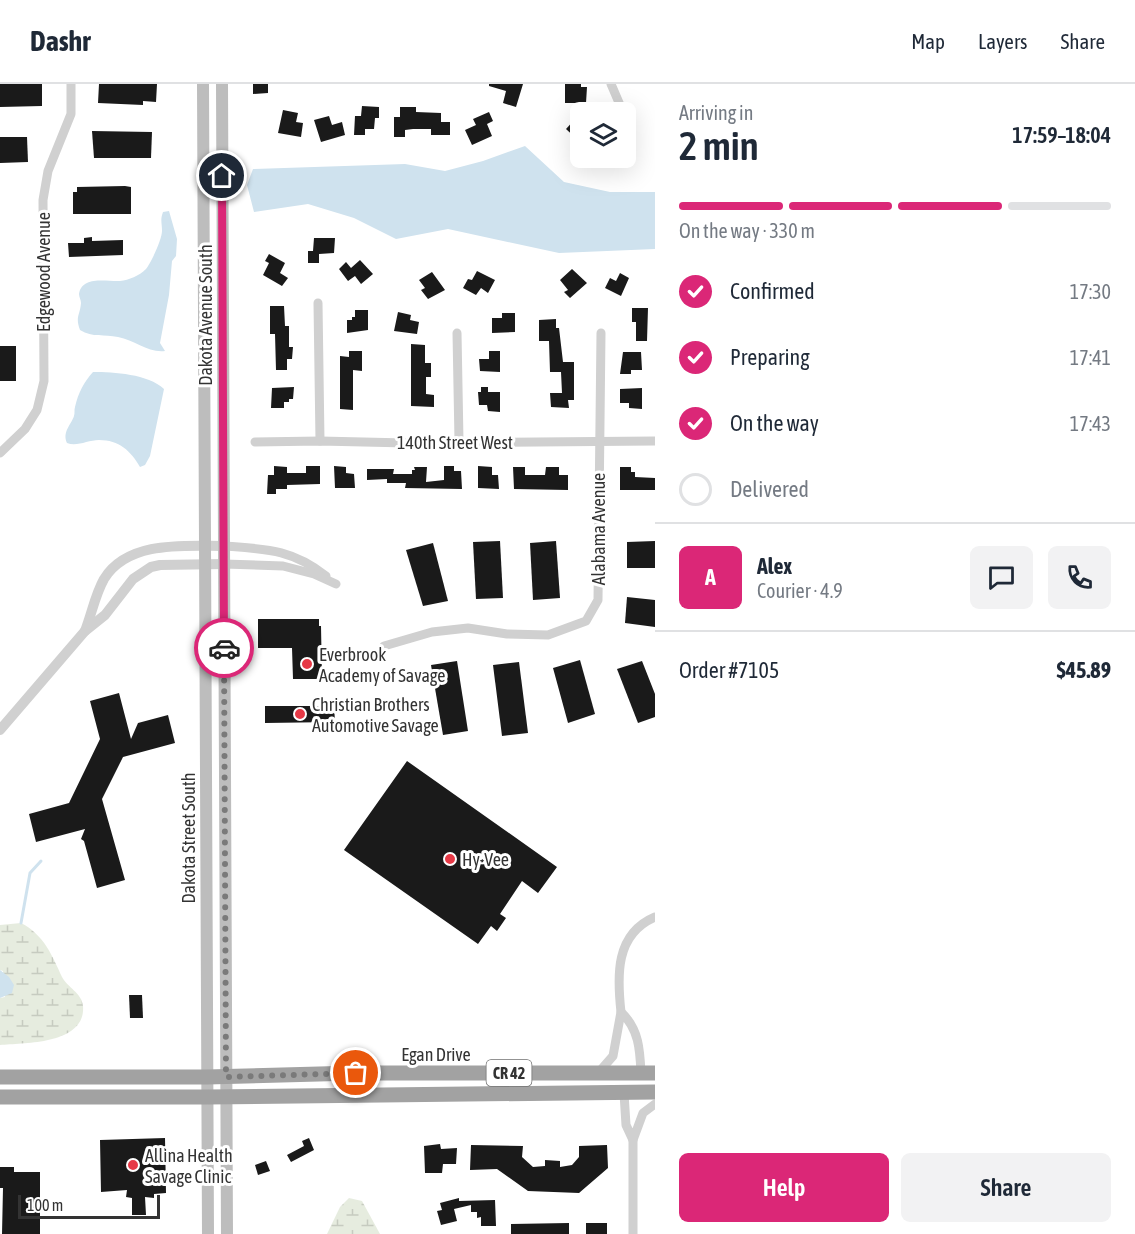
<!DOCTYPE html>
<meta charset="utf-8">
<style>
body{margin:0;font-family:"Asap Condensed",sans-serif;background:#f2f2f3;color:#1f2937;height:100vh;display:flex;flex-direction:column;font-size:22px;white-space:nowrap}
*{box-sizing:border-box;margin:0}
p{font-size:20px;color:#747a83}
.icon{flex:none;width:33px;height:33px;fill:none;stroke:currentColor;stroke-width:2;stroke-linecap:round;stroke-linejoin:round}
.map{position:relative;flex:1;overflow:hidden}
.panel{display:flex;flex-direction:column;background:#fff;width:480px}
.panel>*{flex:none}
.buttons{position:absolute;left:570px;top:18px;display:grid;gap:12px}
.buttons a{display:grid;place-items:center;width:66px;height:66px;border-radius:9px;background:#fff;box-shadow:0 6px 24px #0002;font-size:30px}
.scale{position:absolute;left:18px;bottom:15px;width:142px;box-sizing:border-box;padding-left:6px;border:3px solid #333;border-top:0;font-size:16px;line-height:21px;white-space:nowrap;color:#333;-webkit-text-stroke:4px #fff;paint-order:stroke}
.pin{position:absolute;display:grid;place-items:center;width:51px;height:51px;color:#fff;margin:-26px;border:3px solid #fff;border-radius:50%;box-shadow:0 2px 6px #0007}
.courier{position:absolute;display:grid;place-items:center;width:60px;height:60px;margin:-30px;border:4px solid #db2777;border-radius:50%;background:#fff;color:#222;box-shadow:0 2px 8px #0007}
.overview em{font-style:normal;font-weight:600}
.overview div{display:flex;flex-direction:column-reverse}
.overview{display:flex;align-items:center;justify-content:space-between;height:102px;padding:0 24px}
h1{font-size:39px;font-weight:600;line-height:45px}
.bar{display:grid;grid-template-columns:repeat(4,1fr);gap:9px 6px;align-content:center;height:72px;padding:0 24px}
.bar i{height:8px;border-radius:4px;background:#e0e1e3}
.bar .selected{background:#db2777}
.bar p{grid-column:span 4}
.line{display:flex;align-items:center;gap:15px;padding:0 24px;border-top:2px solid #e0e1e3}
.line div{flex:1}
.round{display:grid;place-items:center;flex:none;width:63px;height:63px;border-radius:9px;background:#f2f2f3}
ol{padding:0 24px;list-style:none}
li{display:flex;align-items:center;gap:18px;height:66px}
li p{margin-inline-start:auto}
li .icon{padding:6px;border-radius:50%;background:#db2777;color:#fff;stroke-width:4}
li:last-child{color:#747a83}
li i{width:33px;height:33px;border:3px solid #e0e1e3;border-radius:50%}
.action{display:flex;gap:12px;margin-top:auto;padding:12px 24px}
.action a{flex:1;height:69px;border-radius:9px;background:#db2777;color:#fff;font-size:24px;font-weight:600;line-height:69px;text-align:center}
.action a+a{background:#f2f2f3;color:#1f2937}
header{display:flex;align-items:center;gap:36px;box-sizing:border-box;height:84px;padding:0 30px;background:#fff;border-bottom:2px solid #e0e1e3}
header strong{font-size:28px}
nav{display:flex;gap:33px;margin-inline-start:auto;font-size:21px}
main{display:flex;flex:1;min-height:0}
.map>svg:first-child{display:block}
.wetland{fill:url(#wetland-marsh)}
.water{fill:#cfe2ee}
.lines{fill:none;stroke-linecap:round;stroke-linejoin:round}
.stream{stroke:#cfe2ee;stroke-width:3}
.building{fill:#1a1a1a}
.minor{stroke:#d0d0d0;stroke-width:9}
.tertiary{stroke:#d0d0d0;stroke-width:10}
.secondary{stroke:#bdbdbd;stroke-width:12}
.trunk{stroke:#a2a2a2;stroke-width:15}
.done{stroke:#7a7a7a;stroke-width:6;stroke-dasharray:0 10.8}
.route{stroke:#db2777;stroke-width:8}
.poi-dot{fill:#e63946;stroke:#fff;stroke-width:2}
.labels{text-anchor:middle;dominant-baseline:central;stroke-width:6;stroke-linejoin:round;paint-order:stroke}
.shield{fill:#fff;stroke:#707070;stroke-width:1.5}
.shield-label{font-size:16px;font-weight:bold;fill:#333}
.street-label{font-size:18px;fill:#333;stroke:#fff}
.poi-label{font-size:18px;fill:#333;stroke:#fff;text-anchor:start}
</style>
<header>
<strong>Dashr</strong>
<nav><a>Map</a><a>Layers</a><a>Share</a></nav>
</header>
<main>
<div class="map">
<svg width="655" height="1150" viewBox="0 0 655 1150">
<defs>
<pattern id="wetland-marsh" width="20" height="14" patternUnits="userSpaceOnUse" patternTransform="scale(1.5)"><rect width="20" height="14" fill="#e6ecdf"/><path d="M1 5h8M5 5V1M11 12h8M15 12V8" fill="none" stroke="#c6cbc0"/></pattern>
</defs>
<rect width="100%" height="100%" fill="#fff"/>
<g class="wetland">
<path d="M 21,839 C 44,851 52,871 62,893 C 67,903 82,909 83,922 C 86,960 26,959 0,961 L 0,914 L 5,913 L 3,887 L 0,886 L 0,841 Z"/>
<polygon points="349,1114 362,1117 380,1150 327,1150 340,1123"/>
</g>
<g class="water">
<polygon points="525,62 564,98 610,108 655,108 655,165 559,169 448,145 396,155 354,134 308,120 254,128 247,101 253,85 405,80 445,87 483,77"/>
<path d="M 169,127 L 177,155 L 176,172 L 172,177 L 169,211 L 160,259 L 165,267 C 148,269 135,256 118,253 C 104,250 93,254 80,246 C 75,232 80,232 81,219 C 81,216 79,213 79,210 C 82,191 108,198 120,197 C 129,196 139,192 146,185 C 151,179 162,155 162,147 C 162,139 160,136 163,128 Z"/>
<path d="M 93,288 C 114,288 148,290 164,305 L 150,372 L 145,381 L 140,383 C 131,367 119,356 99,356 C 88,356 77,363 67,359 C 62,348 71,341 74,332 C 75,329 74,326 75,323 C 78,309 84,298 93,288 Z"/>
<polygon points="0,886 9,893 14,901 12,909 0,914"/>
</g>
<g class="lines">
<polyline class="stream" points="21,839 30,789 41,777"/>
</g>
<g class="building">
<polygon points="0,0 42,0 42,22 0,23"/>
<polygon points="99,0 157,0 156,18 143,17 143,21 98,19"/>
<polygon points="253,0 268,0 268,9 253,10"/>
<polygon points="489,0 523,0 516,23 503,19 506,7 489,2"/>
<polygon points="565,0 581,0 581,3 587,3 586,19 565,19"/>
<polygon points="362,22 379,23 379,34 375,34 374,45 365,45 365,51 354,51 355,32 361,32"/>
<polygon points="400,23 416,23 416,28 441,29 441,38 450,38 450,51 431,51 431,45 413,45 405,46 405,53 394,53 394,33 400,33"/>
<polygon points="283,26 298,29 296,38 303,39 301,53 278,49"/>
<polygon points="489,28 493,37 487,40 492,52 472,61 465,46 476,41 473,35"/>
<polygon points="329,32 332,41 342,38 345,51 321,58 314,36"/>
<polygon points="576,34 580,38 580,58 566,45"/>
<polygon points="92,47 152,48 151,74 94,74"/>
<polygon points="0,53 27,53 28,78 0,79"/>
<rect x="601" y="74" width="7" height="10"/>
<polygon points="125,102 131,103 131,130 73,130 73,108 77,108 77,103"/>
<polygon points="92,153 92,157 123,156 123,171 69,173 68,159 84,159 84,154"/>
<polygon points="314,154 335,154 334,169 319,170 319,179 308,179 308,167 313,167"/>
<polygon points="269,170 285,179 280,189 288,194 282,202 263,191 269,179 265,177"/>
<polygon points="360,176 373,190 361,200 355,192 348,197 339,185 346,178 351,184"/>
<polygon points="572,185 587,199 570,214 564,208 568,206 560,196"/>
<polygon points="477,187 495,196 488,209 481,204 476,211 463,204 468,195 472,196"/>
<polygon points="432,188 445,206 428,215 421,206 425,204 419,196"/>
<polygon points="620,189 629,194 621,212 605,204 610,194 616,197"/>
<polygon points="270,222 284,222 285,242 289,242 289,263 293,263 292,275 287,275 287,286 276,286 275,250 270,250"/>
<polygon points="632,224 648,224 647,257 636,257 636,238 632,238"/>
<polygon points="355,226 368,226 368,246 347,249 347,236 352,236 352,233 355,233"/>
<polygon points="398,228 411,231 410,236 419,238 417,250 394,247"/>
<polygon points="502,229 515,229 515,248 492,249 492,234 502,234"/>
<polygon points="556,235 556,244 559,244 563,278 574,278 574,316 568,316 569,324 551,323 550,309 562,309 561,288 550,288 549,257 539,257 539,236"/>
<polygon points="411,260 425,261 425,279 431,279 431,293 426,293 426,310 434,311 434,323 411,322"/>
<rect x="0" y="262" width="16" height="35"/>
<polygon points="349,267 362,267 362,287 353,286 353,326 340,325 340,272 349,273"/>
<polygon points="489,267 500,267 500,288 480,287 479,275 489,275"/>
<polygon points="623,268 641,268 642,286 631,286 631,290 620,290"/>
<polygon points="294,303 293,315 289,315 289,318 284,318 284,324 271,324 272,304"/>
<polygon points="481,303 488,303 488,308 500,308 500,328 488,327 487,321 479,321 478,308 481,308"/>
<polygon points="642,304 642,325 629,324 629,319 620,319 620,305"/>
<polygon points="274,382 287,383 287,389 306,389 306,382 320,382 320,400 287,401 287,405 276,405 276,410 267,410 268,391 274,391"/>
<polygon points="334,382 346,383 346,389 354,390 355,404 335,404"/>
<polygon points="444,382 454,382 454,387 461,387 462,405 405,404 406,399 387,399 387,395 367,396 367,385 394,385 393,390 412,390 412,386 415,386 414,383 427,383 426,398 444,396"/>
<polygon points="478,382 492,383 492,391 498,391 499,405 478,404"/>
<polygon points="513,383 525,383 525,391 545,391 546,383 559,383 559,391 568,391 568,406 514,405"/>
<polygon points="620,383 631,383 631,388 635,388 635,393 655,394 655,406 620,406"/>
<polygon points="500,457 503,514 476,515 473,458"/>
<polygon points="556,457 560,514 533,516 530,459"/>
<polygon points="655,457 655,484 627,484 627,458"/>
<polygon points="433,459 448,517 423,522 406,466"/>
<polygon points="627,513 655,516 655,543 625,539"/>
<polygon points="258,535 319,535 319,542 321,542 322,595 293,595 292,564 258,564"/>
<polygon points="580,576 595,630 568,639 553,584"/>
<polygon points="457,577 468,647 443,651 431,581"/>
<polygon points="642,577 655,610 655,633 638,639 617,585"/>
<polygon points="519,578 528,649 502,652 493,581"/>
<polygon points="119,609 131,655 138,639 168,631 175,659 123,673 102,715 125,796 97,804 84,757 81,755 85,745 36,758 29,730 69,719 100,655 90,617"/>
<polygon points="265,622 334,622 335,638 265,639"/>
<polygon points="407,677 557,783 538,809 522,797 500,830 506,834 497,847 491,842 478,860 344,766"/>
<polygon points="129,911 142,911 143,934 130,934"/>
<polygon points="165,1054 166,1109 154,1110 154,1114 145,1113 146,1131 132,1131 132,1114 126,1113 127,1106 101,1108 100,1056"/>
<polygon points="309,1054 314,1066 291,1078 287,1071 304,1062 302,1057"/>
<polygon points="440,1060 441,1065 457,1064 456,1080 443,1080 442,1089 425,1089 424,1062"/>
<polygon points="471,1061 523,1062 522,1073 533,1083 545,1082 545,1076 560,1077 560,1083 572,1081 579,1073 579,1062 607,1061 608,1084 579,1109 528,1107 497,1085 470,1086"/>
<polygon points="266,1077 270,1087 258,1091 255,1081"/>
<polygon points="0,1083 14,1083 14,1088 40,1088 40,1150 2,1150 3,1104 0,1104"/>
<polygon points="459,1114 459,1117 495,1116 496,1142 481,1142 481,1133 477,1134 477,1128 471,1128 471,1121 454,1125 457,1137 441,1141 437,1127 442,1126 440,1119"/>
<polygon points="569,1139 569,1150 511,1150 511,1140"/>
<rect x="586" y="1139" width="21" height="11"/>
</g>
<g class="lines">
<g class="minor">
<polyline points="611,0 620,21"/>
<polyline points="318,219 320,357"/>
<polyline points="457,249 459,357"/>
<polyline points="255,358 320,357 407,359 655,357"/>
<polyline points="0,369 25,345 37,326 44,297 43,116 48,87 71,30 71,0"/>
<path d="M 224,462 C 266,465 292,465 326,492"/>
<polyline points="224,480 283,482 314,490 336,500"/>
<polyline points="384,562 432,548 468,544 507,550 548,551 586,537 598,516 601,249"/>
<path d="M 621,928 C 617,892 615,850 655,833"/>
<path d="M 599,988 L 613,972 L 621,928 C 639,945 640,966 641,989"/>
<polyline points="624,1009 626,1041 633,1056 643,1029 655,1020"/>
<polyline points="633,1150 633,1056"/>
</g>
<g class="tertiary">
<path d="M 85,547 C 92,529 95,511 104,495 C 128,456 186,462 224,462"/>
<polyline points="0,646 85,547 105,531 133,495 151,483 160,481 224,480"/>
</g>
<g class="secondary">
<polyline points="203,0 208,1150"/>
<polyline points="222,0 227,1150"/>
</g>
<g class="trunk">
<polyline points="0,993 207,993 356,989 655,989"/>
<polyline points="0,1013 207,1013 655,1008"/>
</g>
</g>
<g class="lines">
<polyline class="done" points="224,564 226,993 356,989"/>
<polyline class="route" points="222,92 224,564"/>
</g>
<g class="poi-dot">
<circle cx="307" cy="580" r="6"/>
<circle cx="300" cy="630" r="6"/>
<circle cx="450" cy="775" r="6"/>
<circle cx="133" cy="1081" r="6"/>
</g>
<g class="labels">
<rect class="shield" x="486.5" y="976" width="45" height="26" rx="4.5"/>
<g class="shield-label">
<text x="509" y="989">CR 42</text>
</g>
<g class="street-label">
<text transform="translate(43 188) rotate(-90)">Edgewood Avenue</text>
<text transform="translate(205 231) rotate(-90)">Dakota Avenue South</text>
<text x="455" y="358">140th Street West</text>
<text transform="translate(598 445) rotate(-90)">Alabama Avenue</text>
<text transform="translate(188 754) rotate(-90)">Dakota Street South</text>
<text x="436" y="970">Egan Drive</text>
</g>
<g class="poi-label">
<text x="319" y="570">Everbrook<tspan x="319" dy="21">Academy of Savage</tspan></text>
<text x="312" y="620">Christian Brothers<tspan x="312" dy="21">Automotive Savage</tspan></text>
<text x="462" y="775">Hy-Vee</text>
<text x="145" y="1071">Allina Health<tspan x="145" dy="21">Savage Clinic</tspan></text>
</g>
</g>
</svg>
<div class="buttons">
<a><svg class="icon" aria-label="layers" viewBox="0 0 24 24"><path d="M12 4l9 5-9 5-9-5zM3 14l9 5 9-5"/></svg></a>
</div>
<div class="scale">100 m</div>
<div class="pin" style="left:356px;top:989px;background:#ea580c"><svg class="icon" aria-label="bag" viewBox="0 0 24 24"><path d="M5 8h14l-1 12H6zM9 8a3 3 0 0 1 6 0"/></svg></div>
<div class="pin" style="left:222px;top:92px;background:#1f2937"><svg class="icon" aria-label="home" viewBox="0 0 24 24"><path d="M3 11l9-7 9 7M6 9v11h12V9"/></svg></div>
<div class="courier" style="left:224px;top:564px"><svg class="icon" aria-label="car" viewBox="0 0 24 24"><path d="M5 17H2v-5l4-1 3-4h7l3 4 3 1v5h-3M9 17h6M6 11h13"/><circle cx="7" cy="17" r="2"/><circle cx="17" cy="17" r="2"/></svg></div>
</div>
<section class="panel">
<div class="overview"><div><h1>2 min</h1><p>Arriving in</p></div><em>17:59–18:04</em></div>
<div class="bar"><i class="selected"></i><i class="selected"></i><i class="selected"></i><i></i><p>On the way · 330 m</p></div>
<ol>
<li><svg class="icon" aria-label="check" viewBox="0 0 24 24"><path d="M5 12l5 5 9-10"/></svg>Confirmed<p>17:30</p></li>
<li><svg class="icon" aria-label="check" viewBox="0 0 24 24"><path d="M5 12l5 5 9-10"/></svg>Preparing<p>17:41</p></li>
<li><svg class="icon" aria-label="check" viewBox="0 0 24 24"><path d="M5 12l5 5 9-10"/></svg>On the way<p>17:43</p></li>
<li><i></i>Delivered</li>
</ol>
<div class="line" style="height:108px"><b class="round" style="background:#db2777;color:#fff">A</b><div><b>Alex</b><p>Courier · 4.9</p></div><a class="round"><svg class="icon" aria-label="chat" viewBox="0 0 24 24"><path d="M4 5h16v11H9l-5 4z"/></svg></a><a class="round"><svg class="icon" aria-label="phone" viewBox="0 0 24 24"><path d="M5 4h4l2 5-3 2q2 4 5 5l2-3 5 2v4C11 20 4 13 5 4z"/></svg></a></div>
<div class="line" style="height:78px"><div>Order #7105</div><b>$45.89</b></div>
<div class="action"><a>Help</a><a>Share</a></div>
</section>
</main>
